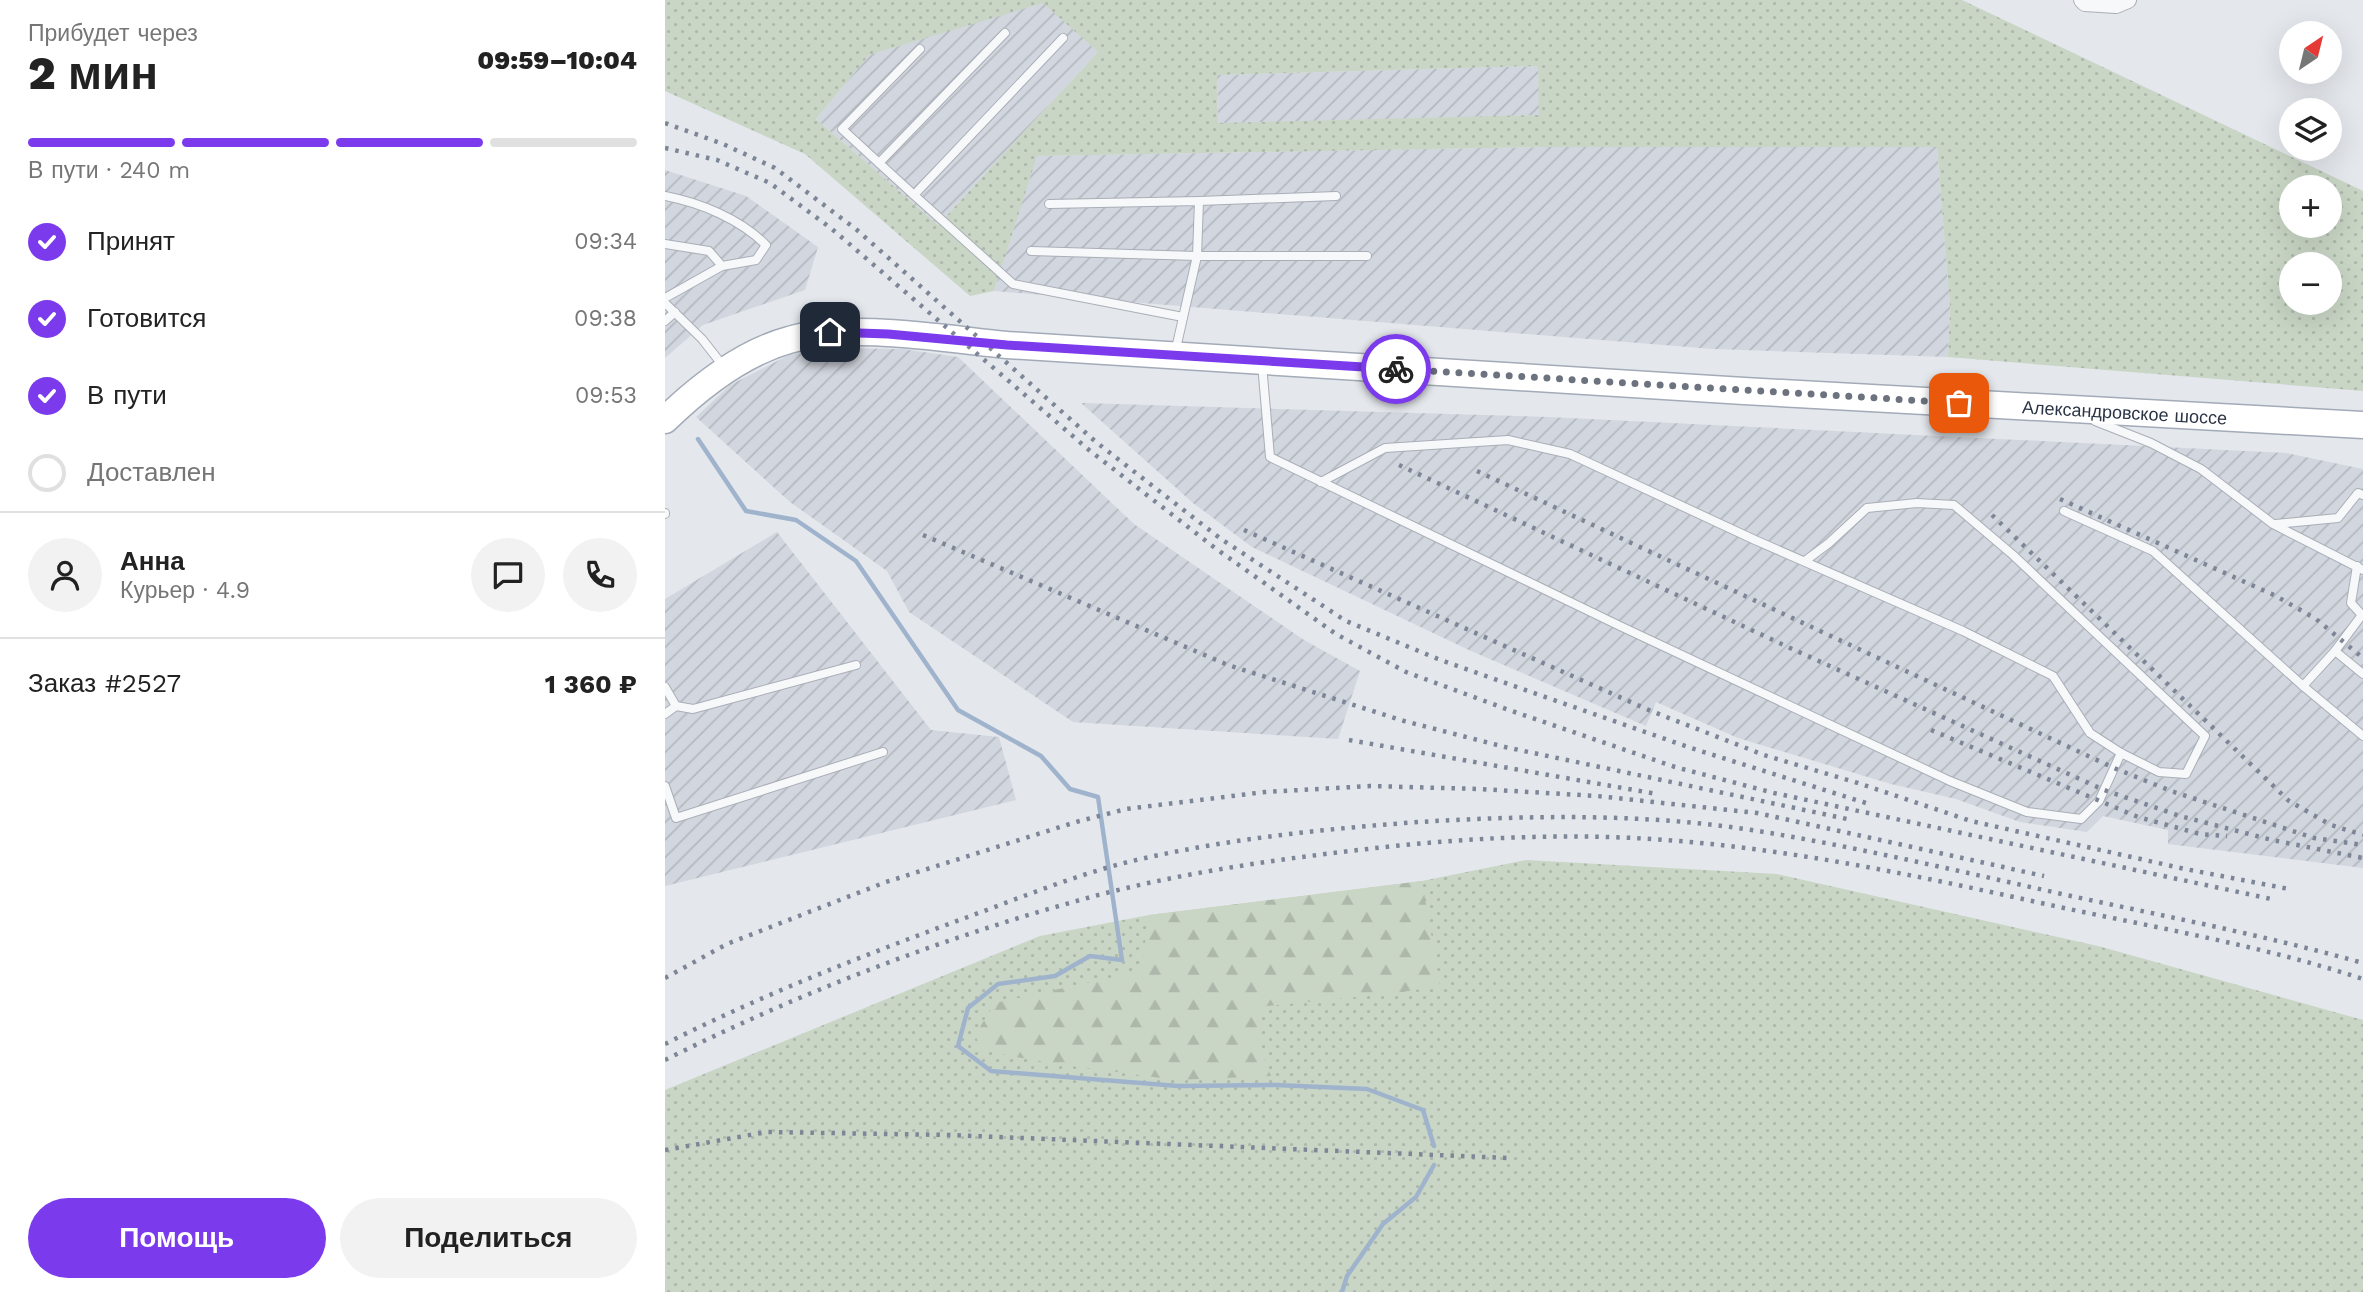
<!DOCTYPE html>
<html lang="ru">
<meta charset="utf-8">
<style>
body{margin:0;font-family:"Work Sans",sans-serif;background:#f2f2f2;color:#222;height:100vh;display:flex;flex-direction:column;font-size:26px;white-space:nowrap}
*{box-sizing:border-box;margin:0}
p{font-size:23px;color:#767676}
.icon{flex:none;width:38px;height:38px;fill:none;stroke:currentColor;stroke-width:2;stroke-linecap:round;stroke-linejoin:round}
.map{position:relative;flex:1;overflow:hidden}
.panel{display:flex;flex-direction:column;background:#fff;width:665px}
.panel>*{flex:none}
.needle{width:46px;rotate:35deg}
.buttons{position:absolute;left:1614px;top:21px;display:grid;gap:14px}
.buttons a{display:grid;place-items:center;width:63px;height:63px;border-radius:50%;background:#fff;box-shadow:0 7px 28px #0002;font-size:35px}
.pin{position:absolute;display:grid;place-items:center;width:60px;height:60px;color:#fff;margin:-30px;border-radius:14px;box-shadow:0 4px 10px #0006}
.courier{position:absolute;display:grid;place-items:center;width:70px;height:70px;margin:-35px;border:5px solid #7c3aed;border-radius:50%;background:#fff;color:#222;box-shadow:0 2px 9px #0007}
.summary em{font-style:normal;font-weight:800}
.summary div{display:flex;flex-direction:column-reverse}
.summary{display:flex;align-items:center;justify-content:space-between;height:119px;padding:0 28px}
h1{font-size:46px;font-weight:800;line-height:52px}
.bar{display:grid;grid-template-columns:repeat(4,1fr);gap:10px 7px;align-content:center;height:84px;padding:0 28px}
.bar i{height:9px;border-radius:5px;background:#e0e0e0}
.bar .on{background:#7c3aed}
.bar p{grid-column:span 4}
.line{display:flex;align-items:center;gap:18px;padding:0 28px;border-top:2px solid #e0e0e0}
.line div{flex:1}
.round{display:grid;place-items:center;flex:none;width:74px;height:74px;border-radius:37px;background:#f2f2f2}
ol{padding:0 28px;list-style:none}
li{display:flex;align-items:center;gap:21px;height:77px}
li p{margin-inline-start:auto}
li .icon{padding:7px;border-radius:50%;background:#7c3aed;color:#fff;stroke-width:4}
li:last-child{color:#767676}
li i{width:38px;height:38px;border:4px solid #e0e0e0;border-radius:50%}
.action{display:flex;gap:14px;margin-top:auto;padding:14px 28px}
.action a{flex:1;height:80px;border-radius:42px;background:#7c3aed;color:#fff;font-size:28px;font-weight:800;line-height:80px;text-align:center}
.action a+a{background:#f2f2f2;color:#222}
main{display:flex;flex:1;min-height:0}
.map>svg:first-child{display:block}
.industrial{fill:url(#industrial-furrows)}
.grass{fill:url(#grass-dots);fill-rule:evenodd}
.forest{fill:url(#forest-firs)}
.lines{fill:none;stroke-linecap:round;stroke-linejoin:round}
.stream{stroke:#9fb4cc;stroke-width:4.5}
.service-casing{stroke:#a9aeb7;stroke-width:10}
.minor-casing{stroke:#a9aeb7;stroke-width:18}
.primary-casing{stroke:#a3abb8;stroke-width:29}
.service{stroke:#f7f8fa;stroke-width:8}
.minor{stroke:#f7f8fa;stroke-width:16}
.primary{stroke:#fff;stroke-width:26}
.rail{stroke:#7d8696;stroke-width:4.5;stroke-dasharray:3.5 7;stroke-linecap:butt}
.done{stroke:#6c737f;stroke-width:7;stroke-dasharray:0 12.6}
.route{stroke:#7c3aed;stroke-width:9}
.labels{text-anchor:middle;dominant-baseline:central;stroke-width:7;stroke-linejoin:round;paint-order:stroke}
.street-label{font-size:18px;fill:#2b3445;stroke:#f4f6f9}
</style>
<main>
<section class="panel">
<div class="summary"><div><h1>2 мин</h1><p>Прибудет через</p></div><em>09:59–10:04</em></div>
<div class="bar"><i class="on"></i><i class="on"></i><i class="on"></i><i></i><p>В пути · 240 m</p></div>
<ol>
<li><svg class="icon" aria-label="check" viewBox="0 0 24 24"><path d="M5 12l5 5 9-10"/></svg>Принят<p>09:34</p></li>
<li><svg class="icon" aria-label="check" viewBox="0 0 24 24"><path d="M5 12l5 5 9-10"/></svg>Готовится<p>09:38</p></li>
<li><svg class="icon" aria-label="check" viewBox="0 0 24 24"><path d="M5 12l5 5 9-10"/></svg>В пути<p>09:53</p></li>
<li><i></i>Доставлен</li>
</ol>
<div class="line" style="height:126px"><a class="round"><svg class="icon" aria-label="person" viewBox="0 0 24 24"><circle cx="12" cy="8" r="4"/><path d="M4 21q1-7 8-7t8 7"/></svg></a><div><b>Анна</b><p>Курьер · 4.9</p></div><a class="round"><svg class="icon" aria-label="chat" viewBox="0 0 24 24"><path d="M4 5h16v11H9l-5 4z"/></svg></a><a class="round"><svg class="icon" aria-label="phone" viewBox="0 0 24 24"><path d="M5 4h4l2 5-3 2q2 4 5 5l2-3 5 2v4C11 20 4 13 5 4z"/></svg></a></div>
<div class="line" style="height:91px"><div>Заказ #2527</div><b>1 360 ₽</b></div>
<div class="action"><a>Помощь</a><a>Поделиться</a></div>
</section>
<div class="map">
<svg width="1698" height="1292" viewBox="0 0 1698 1292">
<defs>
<pattern id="industrial-furrows" width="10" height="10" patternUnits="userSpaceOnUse" patternTransform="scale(1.75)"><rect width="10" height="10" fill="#d2d6de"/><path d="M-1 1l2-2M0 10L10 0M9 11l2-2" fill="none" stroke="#b4b8c0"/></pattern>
<pattern id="grass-dots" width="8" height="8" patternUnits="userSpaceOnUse" patternTransform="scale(1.75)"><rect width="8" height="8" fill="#c9d6c5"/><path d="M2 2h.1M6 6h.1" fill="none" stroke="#adb8ab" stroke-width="1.8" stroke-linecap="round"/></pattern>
<pattern id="forest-firs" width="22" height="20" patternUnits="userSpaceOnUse" patternTransform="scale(1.75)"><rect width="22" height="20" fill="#c9d6c5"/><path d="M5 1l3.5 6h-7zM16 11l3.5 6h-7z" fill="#adb8ab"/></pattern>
</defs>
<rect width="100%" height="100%" fill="#e4e7ec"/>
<g class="industrial">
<polygon points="378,2 433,52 273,225 151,119 204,55"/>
<polygon points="873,66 875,115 553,124 552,75"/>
<polygon points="881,147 1272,147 1285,307 1283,357 1048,349 329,291 371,156"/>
<polygon points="0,170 81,196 153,247 140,290 38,325 0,358"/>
<polygon points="167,348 237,349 293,357 469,524 639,640 695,671 673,739 408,722 244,612 222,571 125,502 31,417 65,385 124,355"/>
<polygon points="416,403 883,417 1621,453 1698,469 1698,868 1503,844 1503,830 1438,816 1422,832 1355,822 1291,799 1226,784 1073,738 991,702 981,726 806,651 587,547 528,503"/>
<polygon points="112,532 266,730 334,737 351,800 0,886 0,599"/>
</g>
<g class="grass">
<path d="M 0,0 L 1297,0 L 1698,191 L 1698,391 L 1283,357 L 1285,307 L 1272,147 L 881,147 L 372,156 L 329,291 L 305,296 L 140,154 L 0,91 ZM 378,3 L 433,52 L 273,225 L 151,119 L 204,55 ZM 873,66 L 874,115 L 553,123 L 552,75 ZM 1626,187 L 1664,187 L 1664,226 L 1626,226 ZM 1626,264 L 1664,264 L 1664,303 L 1626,303 Z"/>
<polygon points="861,860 1112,874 1433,946 1698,1020 1698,1292 0,1292 0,1090 375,936 484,915 757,881"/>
</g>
<polygon class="forest" points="757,881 775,986 731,993 593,1007 596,1051 606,1076 511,1080 399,1065 345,1056 316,1048 310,1035 330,1003 476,971 484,915"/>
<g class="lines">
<g class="stream">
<polyline points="33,439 81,511 131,520 191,561 293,710 376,756 405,789 433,797 457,960 425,956 390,976 333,984 303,1008 293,1046 326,1071 513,1086 611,1085 702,1089 758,1110 769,1146"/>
<polyline points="677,1292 682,1276 718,1224 751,1197 769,1165"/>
</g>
<g class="service-casing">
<g id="service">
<polyline points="398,38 249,195 348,284 518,317"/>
<polyline points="214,163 177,129 255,49"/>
<polyline points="249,195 214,163 340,33"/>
<path d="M 0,196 C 36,203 75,219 101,245 L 91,260 L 57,266 L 0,298"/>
<polyline points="534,201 671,196"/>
<polyline points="384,204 534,201 532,256 510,353"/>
<polyline points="0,244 44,251 57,266"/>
<polyline points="366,251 532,256 702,256"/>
<polyline points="0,303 37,339 59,367"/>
<polyline points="0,321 10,312"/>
<polyline points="597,364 605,457 955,626 1285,781 1362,812 1416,819 1434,801 1456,753"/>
<polyline points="1430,421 1486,443 1536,469 1608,524 1698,570"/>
<polyline points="656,482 720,448 843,440 905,454 1090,540 1298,631 1388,676 1425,733 1456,753 1494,772 1521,774 1540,736 1348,555 1289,505 1252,503 1202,508 1164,543 1140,561"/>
<polyline points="1399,511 1488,551 1638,686 1670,651"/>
<polyline points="0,513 0,514"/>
<polyline points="1611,524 1673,518 1693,493 1698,495"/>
<polyline points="1692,566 1686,603 1697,615 1670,651 1698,674"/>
<polyline points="1638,686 1698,736"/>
<polyline points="0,687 11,706 0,714"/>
<polyline points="11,706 28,709 191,665"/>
<polyline points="0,786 11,818 218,752"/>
</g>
</g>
<g class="minor-casing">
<polyline id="minor" points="1417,0 1420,3 1451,5 1463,0"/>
</g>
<g class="primary-casing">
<g id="primary">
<path id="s1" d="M 0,420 C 35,386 77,353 124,340 C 183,322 280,339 342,345 L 1079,391 L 1698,425"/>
</g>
</g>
<use href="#service" class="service"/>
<use href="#minor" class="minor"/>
<use href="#primary" class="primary"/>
<g class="rail">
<polyline points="0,123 58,144 110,168 192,230 431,442 556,539 681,621 773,659 863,691 1026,748 1204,804"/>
<polyline points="0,148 52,160 105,183 167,229 424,450 550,548 671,634 741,672 844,710 1010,767 1109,793 1611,900"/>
<polyline points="734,465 1125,648 1439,790 1515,816 1607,840 1698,858"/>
<polyline points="812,471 1449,768 1506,791 1649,838 1698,845"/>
<polyline points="1395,499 1611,596 1651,619 1698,658"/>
<polyline points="1327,515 1624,801 1666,825 1698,835"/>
<polyline points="579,530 986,711 1099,755 1193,783 1306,821 1520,869 1624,889"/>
<polyline points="258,535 563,665 739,721 840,747 1187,820"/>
<polyline points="1266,730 1473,817 1535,834 1562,836"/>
<polyline points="684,740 992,794"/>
<polyline points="0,978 62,944 221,882 411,822 461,809 600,792 705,786 815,789 932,796 1092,813 1379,876"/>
<path d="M 0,1044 C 97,995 199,955 300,918 C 355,898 410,875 467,861 C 561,839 657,829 754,822 C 870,815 990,813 1105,833 C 1206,850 1306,874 1406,896 C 1504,917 1602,936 1698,963"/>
<path d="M 0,1060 C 136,992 279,937 426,897 C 522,871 622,858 720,847 C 814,837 907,833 1001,840 C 1136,850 1267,879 1399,908 C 1499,929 1601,947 1698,979"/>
<polyline points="0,1150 102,1132 284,1135 844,1158"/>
</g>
</g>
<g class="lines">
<polyline class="done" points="731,369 1294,403"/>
<polyline class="route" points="165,332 223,334 342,345 731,369"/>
</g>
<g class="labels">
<g class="street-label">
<text stroke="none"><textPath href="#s1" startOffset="1488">Александровское шоссе</textPath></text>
</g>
</g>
</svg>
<div class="buttons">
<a><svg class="needle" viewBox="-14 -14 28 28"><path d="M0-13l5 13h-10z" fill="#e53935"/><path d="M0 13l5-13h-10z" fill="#767676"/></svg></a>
<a><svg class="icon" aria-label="layers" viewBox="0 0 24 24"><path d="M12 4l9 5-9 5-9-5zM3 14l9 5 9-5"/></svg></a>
<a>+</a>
<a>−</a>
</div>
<div class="pin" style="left:1294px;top:403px;background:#ea580c"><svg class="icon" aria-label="bag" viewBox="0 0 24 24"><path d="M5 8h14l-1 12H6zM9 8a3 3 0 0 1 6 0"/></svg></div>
<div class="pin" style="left:165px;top:332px;background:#1f2937"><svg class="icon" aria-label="home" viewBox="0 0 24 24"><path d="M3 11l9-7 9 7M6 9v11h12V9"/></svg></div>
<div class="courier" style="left:731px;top:369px"><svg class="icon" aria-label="bike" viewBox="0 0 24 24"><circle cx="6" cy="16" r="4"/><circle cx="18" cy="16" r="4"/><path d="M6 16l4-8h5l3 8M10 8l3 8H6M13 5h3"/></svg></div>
</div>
</main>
